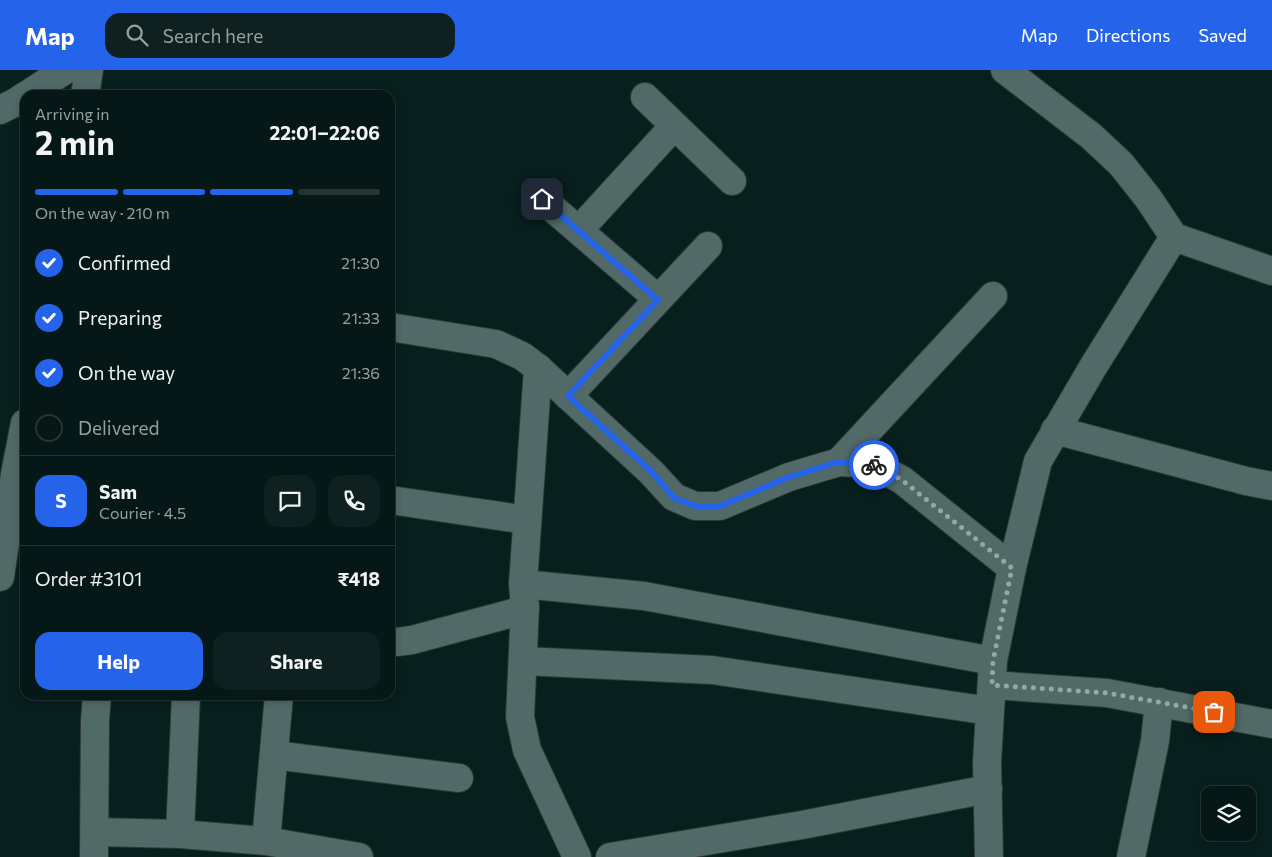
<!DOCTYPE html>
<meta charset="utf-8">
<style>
body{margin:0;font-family:Commissioner,sans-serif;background:#0e201f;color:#f1f3f6;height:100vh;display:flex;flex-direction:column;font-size:19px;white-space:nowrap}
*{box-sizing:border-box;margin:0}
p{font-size:16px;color:#979fa1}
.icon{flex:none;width:28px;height:28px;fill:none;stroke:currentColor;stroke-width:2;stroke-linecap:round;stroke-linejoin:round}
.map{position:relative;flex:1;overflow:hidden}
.panel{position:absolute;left:20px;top:20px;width:375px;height:610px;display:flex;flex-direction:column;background:#051716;border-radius:15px;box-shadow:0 2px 8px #0003,0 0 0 1px #263635}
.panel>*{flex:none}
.controls{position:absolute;left:1201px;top:716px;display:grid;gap:10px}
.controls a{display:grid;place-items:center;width:55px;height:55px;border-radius:10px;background:#051716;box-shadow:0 2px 8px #0003,0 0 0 1px #263635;font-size:25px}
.pin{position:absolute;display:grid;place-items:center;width:42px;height:42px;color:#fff;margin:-21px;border-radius:10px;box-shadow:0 2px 8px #0006}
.courier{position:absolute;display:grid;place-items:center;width:50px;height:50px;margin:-25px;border:4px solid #2563eb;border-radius:50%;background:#fff;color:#222;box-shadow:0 1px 6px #0007}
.summary em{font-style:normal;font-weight:700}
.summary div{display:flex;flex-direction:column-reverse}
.summary{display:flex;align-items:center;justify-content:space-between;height:85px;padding:0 15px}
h1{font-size:32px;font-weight:700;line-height:38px}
.bar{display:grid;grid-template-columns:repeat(4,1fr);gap:8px 5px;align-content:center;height:60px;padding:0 15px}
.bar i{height:6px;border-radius:4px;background:#263635}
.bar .selected{background:#2563eb}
.bar p{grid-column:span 4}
.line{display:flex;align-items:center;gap:12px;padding:0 15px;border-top:1px solid #263635}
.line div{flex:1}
.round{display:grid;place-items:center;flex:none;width:52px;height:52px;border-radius:15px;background:#0e201f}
ol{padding:0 15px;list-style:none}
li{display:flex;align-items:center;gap:15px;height:55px}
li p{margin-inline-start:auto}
li .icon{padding:5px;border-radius:50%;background:#2563eb;color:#fff;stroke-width:4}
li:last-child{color:#979fa1}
li i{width:28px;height:28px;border:2px solid #263635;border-radius:50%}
.action{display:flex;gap:10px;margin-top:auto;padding:10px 15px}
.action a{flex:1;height:58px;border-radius:15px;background:#2563eb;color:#fff;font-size:20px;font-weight:700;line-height:58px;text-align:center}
.action a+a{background:#0e201f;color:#f1f3f6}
header{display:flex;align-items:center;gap:30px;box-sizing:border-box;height:70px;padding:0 25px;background:#2563eb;color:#fff}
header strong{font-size:24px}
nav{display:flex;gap:28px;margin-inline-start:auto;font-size:18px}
.search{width:350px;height:45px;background:#0e201f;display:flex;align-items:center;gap:12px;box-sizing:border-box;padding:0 18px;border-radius:15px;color:#979fa1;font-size:19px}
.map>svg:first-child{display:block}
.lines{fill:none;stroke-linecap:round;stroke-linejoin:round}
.minor-casing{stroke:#2d3735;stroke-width:30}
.minor{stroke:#516a67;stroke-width:28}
.done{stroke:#96a8a6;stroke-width:5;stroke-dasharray:0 9}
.route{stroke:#2563eb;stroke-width:6}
</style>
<header>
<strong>Map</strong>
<div class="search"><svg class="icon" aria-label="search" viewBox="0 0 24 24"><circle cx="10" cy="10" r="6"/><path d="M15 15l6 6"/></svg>Search here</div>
<nav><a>Map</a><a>Directions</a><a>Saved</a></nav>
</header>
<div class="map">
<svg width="1272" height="787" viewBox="0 0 1272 787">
<rect width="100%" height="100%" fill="#071f1d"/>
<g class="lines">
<g class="minor-casing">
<g id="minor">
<polyline points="1005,0 1091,66 1121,94 1148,128 1174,167 1272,201"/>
<polyline points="27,25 65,0"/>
<polyline points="85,25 89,0"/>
<polyline points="645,27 732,111"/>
<polyline points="0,40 16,32 25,26"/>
<polyline points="542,129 658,229"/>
<polyline points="579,160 674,56"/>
<polyline points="390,257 496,274 522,286 538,298 523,514 525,537 520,647 527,680 577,787"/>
<polyline points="538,298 651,402 674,427 695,436 720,436 789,407 839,392 872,394 902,410 1012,498"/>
<polyline points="568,326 708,176"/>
<polyline points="1055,360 1246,411 1272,416"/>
<polyline points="839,392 993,226"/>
<polyline points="390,430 527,450"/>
<polyline points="0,507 15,404 25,353"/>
<polyline points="523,514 644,526 993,591"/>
<polyline points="390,572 397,572 412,570 513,543 525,537"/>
<polyline points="523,591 712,600 990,641"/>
<polyline points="992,615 1107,623 1272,654"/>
<polyline points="274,685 459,708"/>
<polyline points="95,762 180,764 266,771 359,787"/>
<polyline points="180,764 186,625"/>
<polyline points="266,771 279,625"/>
<polyline points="94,787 95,651 97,625"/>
<polyline points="610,787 802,755 988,719"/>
<polyline points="989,787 987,692 993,591 1012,498 1038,391 1093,297 1174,167"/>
<polyline points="1131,787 1155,671 1159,632"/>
</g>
</g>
<use href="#minor" class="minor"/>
</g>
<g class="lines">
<polyline class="done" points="874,395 902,410 1012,498 993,591 992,615 1107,623 1214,642"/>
<polyline class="route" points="542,129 658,230 568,326 652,402 674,428 695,436 720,436 789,407 838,392 874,395"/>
</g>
</svg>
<div class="controls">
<a><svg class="icon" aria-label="layers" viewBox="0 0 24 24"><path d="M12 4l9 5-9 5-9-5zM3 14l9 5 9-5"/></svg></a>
</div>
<div class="pin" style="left:1214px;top:642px;background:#ea580c"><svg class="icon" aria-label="bag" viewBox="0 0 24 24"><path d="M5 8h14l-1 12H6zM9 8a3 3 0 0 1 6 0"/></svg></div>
<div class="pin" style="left:542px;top:129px;background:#1f2937"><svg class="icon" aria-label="home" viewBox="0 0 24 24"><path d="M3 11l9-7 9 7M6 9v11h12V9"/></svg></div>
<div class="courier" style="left:874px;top:395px"><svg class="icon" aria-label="bike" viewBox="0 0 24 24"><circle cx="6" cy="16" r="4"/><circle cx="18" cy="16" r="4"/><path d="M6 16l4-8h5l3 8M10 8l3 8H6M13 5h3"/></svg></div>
<section class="panel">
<div class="summary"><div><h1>2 min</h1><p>Arriving in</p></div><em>22:01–22:06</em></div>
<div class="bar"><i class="selected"></i><i class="selected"></i><i class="selected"></i><i></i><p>On the way · 210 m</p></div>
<ol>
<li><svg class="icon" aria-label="check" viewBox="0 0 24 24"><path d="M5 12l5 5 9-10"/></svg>Confirmed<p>21:30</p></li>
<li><svg class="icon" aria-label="check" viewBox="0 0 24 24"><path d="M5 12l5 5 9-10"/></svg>Preparing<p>21:33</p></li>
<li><svg class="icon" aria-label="check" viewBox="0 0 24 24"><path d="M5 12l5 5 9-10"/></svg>On the way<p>21:36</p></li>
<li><i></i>Delivered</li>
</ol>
<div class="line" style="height:90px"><b class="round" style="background:#2563eb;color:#fff">S</b><div><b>Sam</b><p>Courier · 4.5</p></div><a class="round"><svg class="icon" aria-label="chat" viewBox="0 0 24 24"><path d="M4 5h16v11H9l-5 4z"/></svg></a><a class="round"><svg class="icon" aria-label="phone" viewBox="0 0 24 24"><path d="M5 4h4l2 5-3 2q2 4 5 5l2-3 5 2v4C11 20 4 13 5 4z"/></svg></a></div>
<div class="line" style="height:65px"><div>Order #3101</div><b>₹418</b></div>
<div class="action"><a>Help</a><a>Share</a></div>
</section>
</div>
